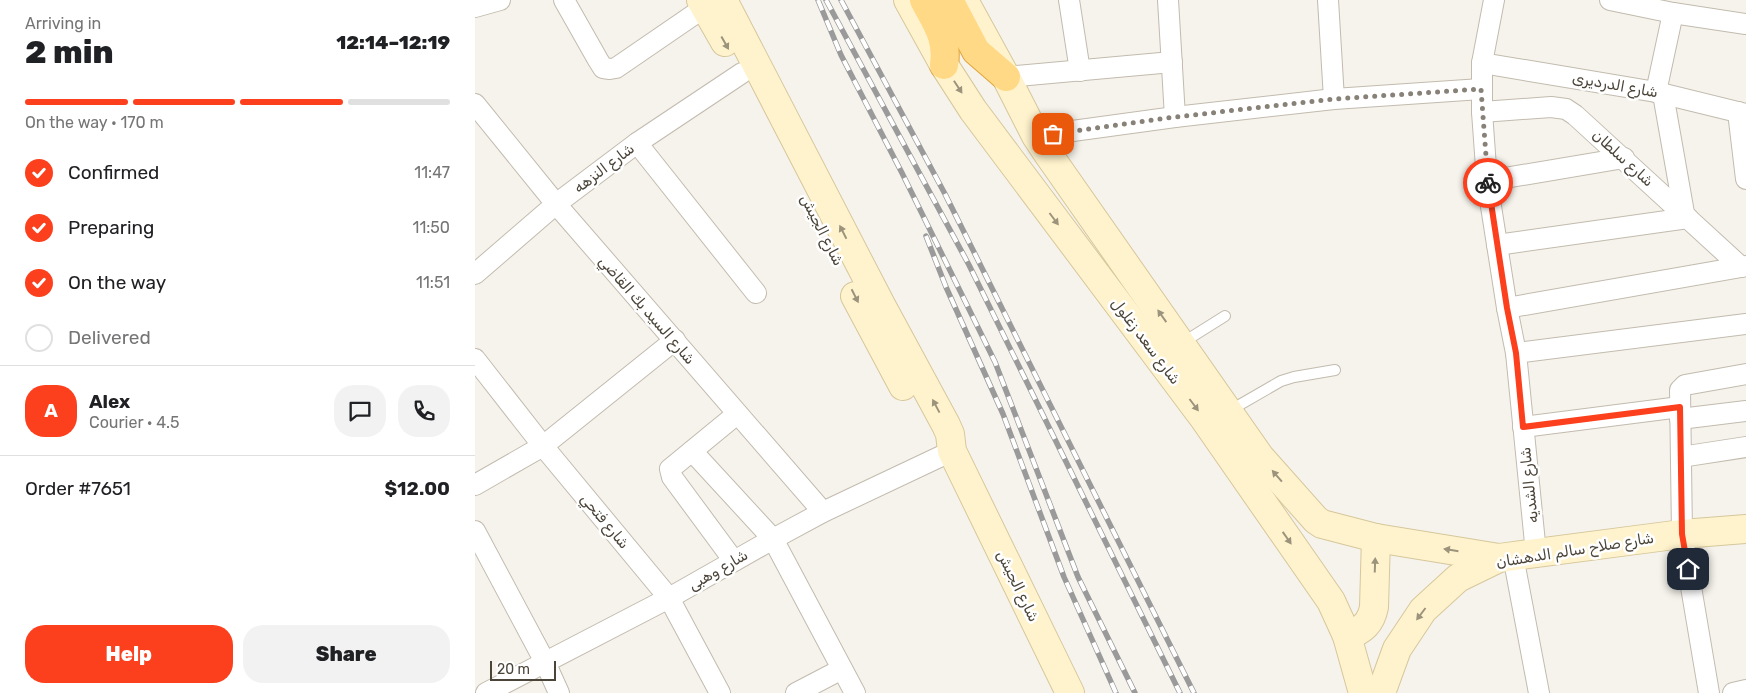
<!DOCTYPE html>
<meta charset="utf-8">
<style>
body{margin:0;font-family:Rubik,Vazirmatn,sans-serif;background:#f2f2f2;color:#202124;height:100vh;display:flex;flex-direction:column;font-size:19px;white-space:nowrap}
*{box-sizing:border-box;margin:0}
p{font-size:16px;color:#757577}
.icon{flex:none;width:28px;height:28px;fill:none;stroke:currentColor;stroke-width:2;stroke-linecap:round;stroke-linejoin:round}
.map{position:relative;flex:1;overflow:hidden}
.sheet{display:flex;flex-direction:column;background:#fff;width:475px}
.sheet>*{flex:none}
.scale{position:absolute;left:15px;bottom:12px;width:66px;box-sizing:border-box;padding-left:5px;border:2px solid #4b4439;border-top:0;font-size:14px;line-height:18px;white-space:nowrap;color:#4b4439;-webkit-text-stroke:4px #fff;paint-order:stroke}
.pin{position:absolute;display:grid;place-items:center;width:42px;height:42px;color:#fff;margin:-21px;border-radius:10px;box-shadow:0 2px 8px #0006}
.courier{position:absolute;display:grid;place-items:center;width:50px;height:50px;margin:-25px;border:4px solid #fc3f1d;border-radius:50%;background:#fff;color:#222;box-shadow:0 1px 6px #0007}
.overview em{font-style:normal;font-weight:800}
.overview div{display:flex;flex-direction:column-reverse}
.overview{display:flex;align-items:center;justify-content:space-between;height:85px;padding:0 25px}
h1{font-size:32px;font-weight:800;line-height:38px}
.bar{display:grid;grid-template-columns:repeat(4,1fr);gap:8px 5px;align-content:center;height:60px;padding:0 25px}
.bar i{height:6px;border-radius:4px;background:#e0e0e0}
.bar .active{background:#fc3f1d}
.bar p{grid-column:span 4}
.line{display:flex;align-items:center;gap:12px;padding:0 25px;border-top:1px solid #e0e0e0}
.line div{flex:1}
.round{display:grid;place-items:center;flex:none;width:52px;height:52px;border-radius:20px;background:#f2f2f2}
ol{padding:0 25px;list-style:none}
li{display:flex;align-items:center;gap:15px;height:55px}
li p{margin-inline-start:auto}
li .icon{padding:5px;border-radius:50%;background:#fc3f1d;color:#fff;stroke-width:4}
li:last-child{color:#757577}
li i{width:28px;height:28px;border:2px solid #e0e0e0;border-radius:50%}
.cta{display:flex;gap:10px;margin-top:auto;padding:10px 25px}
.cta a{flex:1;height:58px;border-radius:20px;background:#fc3f1d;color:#fff;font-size:20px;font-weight:800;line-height:58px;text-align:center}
.cta a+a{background:#f2f2f2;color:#202124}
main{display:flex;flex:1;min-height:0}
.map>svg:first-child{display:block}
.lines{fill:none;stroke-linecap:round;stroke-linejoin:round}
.service-casing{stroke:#c2bbae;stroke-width:12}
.minor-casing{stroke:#c2bbae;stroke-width:22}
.secondary-casing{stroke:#d6c79b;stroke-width:30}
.trunk-casing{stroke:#e0a43c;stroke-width:30}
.service{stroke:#fff;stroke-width:10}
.minor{stroke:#fff;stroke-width:20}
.secondary{stroke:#fff3cd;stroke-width:28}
.trunk{stroke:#ffd985;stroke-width:28}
.rail-casing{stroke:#9a9a9a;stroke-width:5.5}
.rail{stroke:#fff;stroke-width:4;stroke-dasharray:11;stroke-linecap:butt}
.oneway{fill:#9c937c}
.done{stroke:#878178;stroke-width:5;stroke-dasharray:0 9}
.route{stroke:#fc3f1d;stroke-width:6}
.labels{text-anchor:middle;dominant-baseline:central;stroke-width:5;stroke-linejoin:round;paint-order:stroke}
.street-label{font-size:15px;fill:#4b4439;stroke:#fff}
</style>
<main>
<section class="sheet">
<div class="overview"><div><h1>2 min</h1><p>Arriving in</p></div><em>12:14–12:19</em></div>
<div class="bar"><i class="active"></i><i class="active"></i><i class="active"></i><i></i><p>On the way · 170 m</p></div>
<ol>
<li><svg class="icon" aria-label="check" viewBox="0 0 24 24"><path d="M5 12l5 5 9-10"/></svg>Confirmed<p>11:47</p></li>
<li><svg class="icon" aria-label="check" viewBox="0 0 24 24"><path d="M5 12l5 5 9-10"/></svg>Preparing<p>11:50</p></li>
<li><svg class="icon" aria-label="check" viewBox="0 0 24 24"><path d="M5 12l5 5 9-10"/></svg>On the way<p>11:51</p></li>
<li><i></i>Delivered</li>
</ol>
<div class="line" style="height:90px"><b class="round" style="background:#fc3f1d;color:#fff">A</b><div><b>Alex</b><p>Courier · 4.5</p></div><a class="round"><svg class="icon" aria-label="chat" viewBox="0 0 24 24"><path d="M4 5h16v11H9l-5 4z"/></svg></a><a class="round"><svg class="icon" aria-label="phone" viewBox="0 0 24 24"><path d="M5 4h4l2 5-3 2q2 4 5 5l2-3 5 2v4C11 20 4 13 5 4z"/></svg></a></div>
<div class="line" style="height:65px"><div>Order #7651</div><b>$12.00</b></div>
<div class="cta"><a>Help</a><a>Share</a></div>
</section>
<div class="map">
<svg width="1271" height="693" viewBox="0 0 1271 693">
<rect width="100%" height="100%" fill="#f6f3ec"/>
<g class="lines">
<g class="service-casing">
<g id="service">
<polyline points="707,343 750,316"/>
<polyline points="754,411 806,381 819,377 860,370"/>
</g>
</g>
<g class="minor-casing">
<g id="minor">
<polyline points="89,0 123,60 128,68 135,69 141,68 230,7"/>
<polyline points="594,0 605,71"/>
<polyline points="693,0 700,117"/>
<polyline points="853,0 859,99"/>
<polyline points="1019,0 1007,63 1007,112 1012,181 1032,308 1041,353 1061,553"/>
<polyline points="1135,0 1198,13 1271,24"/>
<polyline points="0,7 25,0"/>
<polyline points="1007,63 1181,92 1271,114"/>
<polyline points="531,77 697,62"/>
<polyline points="1181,92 1198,13"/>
<polyline points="1188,94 1209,213"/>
<polyline points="0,104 81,204 348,512"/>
<polyline points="1007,112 1076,107 1091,109 1100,115 1266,267"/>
<polyline points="1263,112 1271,179"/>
<polyline points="561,136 700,117 859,99 1006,89"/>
<polyline points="162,143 281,293"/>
<polyline points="1012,181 1149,158"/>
<polyline points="1022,245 1213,218"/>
<polyline points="0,274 81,204 162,143 267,73"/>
<polyline points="1032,308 1271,266"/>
<polyline points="1041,353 1271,324"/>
<polyline points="0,359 68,446 194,598 245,693"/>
<polyline points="1205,419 1271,411"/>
<polyline points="1048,427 1205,407"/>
<polyline points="217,451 298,539 380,693"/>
<polyline points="1206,457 1271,447"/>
<polyline points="0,485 68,446 200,340"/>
<polyline points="0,531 70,662 84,693"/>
<polyline points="1038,556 1064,693"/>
<polyline points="259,561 197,477 195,469 262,414"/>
<polyline points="11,693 194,598 298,539 348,512 477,451"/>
<polyline points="321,693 367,669"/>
<polyline points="1234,693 1207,534 1205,390 1210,385 1271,374"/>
<polyline points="1258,693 1271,690"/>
</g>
</g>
<g class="secondary-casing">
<g id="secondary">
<polyline points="226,0 250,42"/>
<polyline points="248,0 406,305 471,425 475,434 477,451 595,693"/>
<polyline points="433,0 469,65 498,110 728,417 856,601 872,636 888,693"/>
<polyline points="492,6 531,77 561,136 573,154 785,457 841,520 847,524 901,538 1024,558"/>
<polyline points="380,296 428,386"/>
<path d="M 872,636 C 888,630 896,623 899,607 L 901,538"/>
<polyline points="906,693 922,649 948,610 983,578 1024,558 1207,534 1271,529"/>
</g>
</g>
<g class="trunk-casing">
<g id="trunk">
<path d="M 449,0 C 461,23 473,38 469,65"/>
<polyline points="474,0 501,51 531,77"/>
</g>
</g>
<use href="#service" class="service"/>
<use href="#minor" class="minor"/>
<use href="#secondary" class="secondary"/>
<use href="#trunk" class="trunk"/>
<g class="rail-casing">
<g id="rail">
<polyline points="343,0 366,55 427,173 520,362 603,577 660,693"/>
<polyline points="351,0 494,265 705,693"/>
<polyline points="366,0 470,194 719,693"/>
<polyline points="451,236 471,287 528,414 589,577 641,693"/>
</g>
</g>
<use href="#rail" class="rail"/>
</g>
<defs><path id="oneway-solid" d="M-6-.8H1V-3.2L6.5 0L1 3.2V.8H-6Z" transform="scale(1.25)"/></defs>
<g class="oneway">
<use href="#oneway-solid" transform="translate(250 43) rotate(61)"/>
<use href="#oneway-solid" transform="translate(483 87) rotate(57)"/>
<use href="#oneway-solid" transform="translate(579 219) rotate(53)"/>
<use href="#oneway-solid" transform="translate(368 232) rotate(-117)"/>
<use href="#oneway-solid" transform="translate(380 296) rotate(63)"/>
<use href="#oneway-solid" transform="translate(687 316) rotate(-125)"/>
<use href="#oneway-solid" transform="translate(719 405) rotate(53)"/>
<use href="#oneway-solid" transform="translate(461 406) rotate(-118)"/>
<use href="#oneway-solid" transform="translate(802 476) rotate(-131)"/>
<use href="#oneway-solid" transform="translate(812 538) rotate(55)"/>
<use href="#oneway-solid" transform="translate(976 550) rotate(-171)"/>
<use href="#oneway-solid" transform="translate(900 565) rotate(-88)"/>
<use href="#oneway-solid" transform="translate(946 614) rotate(127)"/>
</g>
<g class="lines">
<polyline class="done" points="578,134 700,117 859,99 1006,89 1013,183"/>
<polyline class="route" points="1013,183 1032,308 1041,353 1048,427 1205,407 1207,534 1213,569"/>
</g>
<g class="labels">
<g class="street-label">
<text transform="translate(1140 85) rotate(10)">شارع الدرديرى</text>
<text transform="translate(1148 158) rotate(42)">شارع سلطان</text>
<text transform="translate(129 168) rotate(-37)">شارع النزهه</text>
<text transform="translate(347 230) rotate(63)">شارع الجيش</text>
<text transform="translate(172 310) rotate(49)">شارع السيد بك القاضي</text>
<text transform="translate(671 341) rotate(53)">شارع سعد زغلول</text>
<text transform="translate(1054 485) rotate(-96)">شارع الشديه</text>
<text transform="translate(130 521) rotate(50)">شارع فتحي</text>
<text transform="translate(1100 550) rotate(-9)">شارع صلاح سالم الدهشان</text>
<text transform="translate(243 570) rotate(-30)">شارع وهبى</text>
<text transform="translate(543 586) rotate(64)">شارع الجيش</text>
</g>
</g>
</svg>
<div class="scale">20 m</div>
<div class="pin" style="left:578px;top:134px;background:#ea580c"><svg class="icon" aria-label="bag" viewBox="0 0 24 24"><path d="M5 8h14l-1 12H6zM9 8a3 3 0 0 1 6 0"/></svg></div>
<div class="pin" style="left:1213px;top:569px;background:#1f2937"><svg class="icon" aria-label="home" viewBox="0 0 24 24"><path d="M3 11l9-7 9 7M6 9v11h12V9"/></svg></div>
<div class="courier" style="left:1013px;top:183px"><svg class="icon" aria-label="bike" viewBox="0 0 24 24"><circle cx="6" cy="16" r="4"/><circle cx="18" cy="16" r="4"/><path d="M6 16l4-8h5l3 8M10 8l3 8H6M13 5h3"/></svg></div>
</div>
</main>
